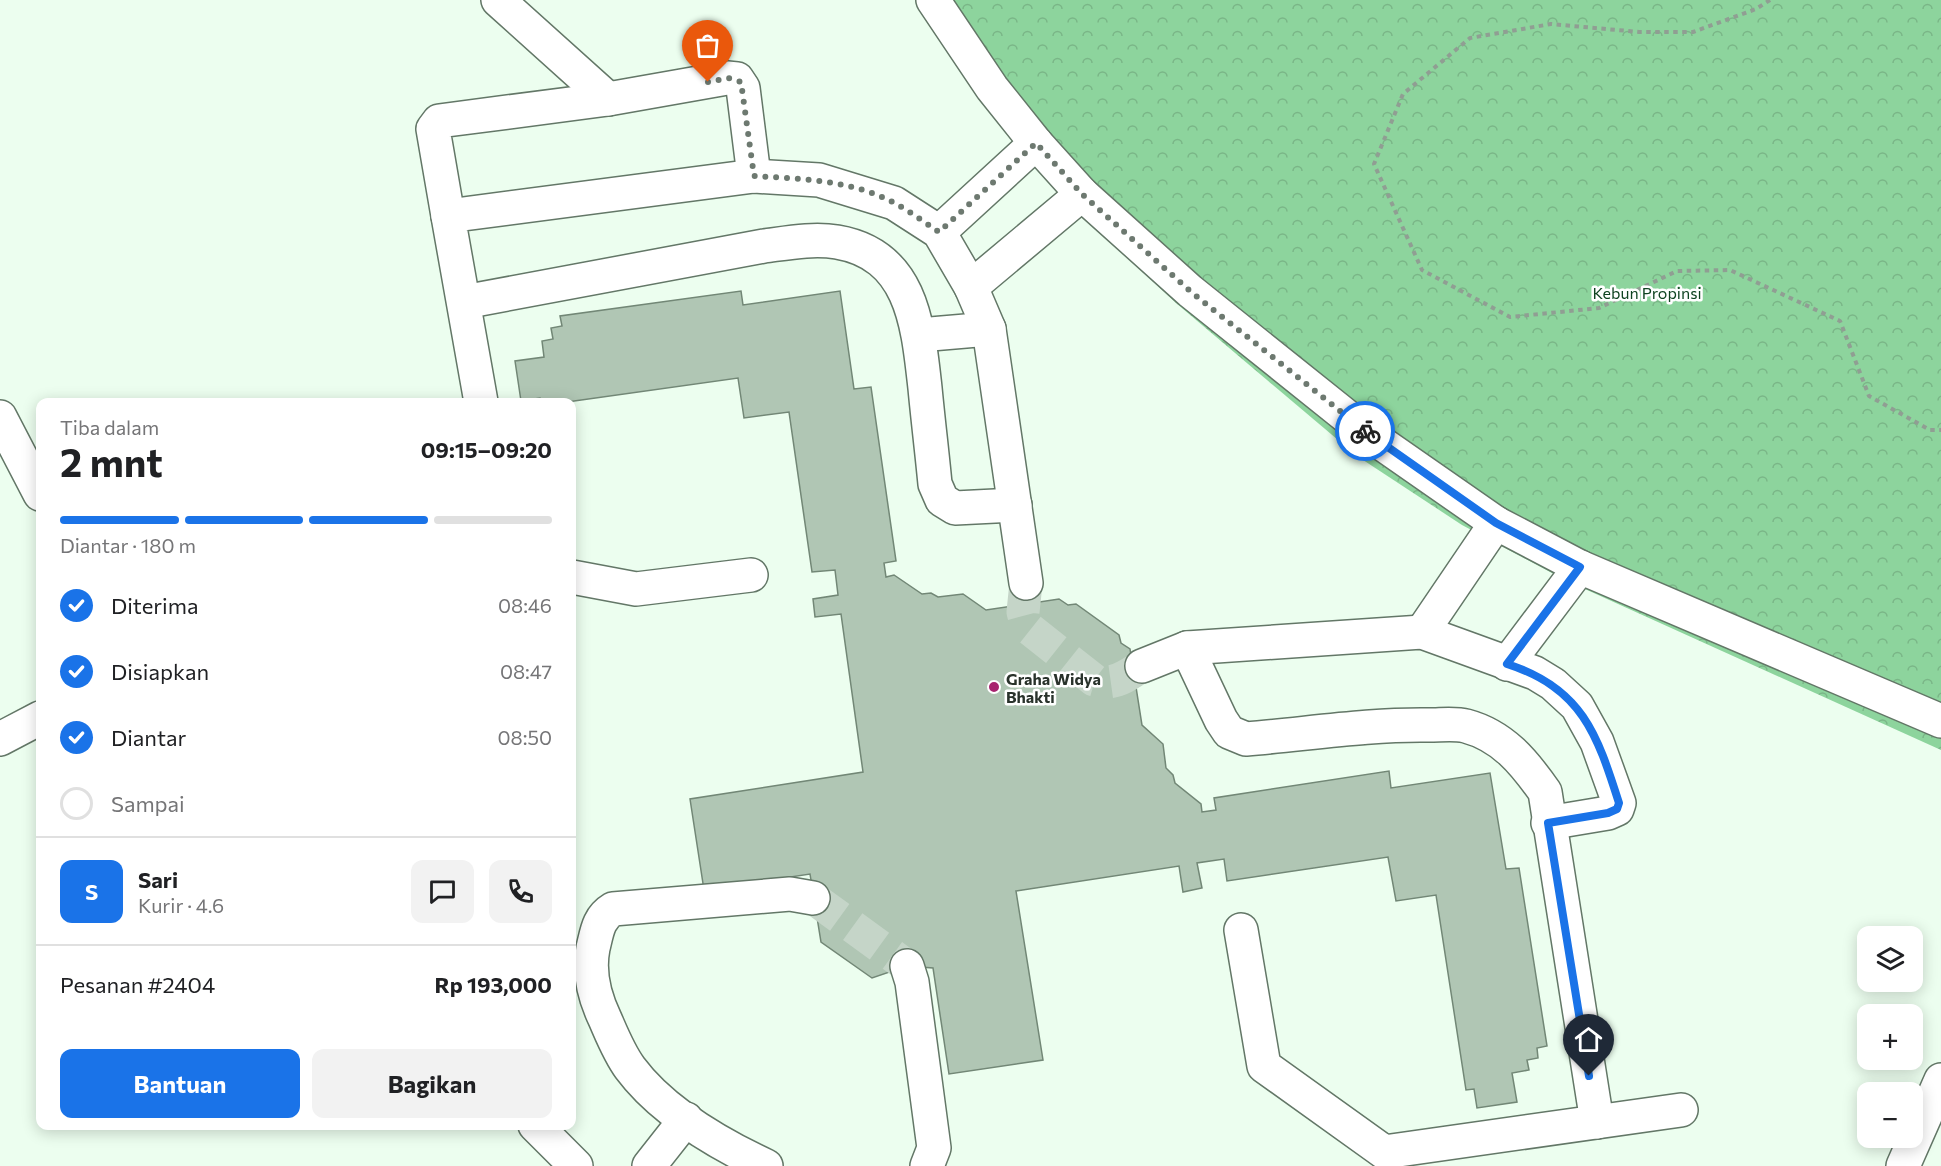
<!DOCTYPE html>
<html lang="id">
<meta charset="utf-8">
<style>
body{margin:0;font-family:Commissioner,sans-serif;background:#f2f2f2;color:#202124;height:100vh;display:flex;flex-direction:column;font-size:22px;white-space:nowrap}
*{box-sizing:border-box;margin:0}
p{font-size:20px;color:#757577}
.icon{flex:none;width:33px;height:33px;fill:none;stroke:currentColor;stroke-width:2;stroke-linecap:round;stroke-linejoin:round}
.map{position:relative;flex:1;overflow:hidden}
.drawer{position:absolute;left:36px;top:398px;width:540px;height:732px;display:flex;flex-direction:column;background:#fff;border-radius:12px;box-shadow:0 3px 15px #0003}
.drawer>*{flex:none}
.tools{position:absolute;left:1857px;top:926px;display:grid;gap:12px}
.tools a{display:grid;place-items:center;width:66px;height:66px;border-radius:12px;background:#fff;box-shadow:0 3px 15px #0003;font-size:30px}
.pin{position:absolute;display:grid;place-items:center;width:51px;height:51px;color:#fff;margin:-62px -26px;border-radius:50% 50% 50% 0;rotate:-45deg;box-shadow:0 0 6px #0007}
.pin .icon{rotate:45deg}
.courier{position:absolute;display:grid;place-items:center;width:60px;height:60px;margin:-30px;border:4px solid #1a73e8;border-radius:50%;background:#fff;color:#222;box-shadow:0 2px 8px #0007}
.overview em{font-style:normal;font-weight:700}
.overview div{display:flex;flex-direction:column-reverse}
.overview{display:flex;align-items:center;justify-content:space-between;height:102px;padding:0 24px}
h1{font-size:39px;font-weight:700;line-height:45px}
.bar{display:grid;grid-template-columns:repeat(4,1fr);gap:9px 6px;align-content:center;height:72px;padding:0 24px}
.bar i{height:8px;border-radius:4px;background:#e0e0e0}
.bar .active{background:#1a73e8}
.bar p{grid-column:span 4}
.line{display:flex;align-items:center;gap:15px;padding:0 24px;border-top:2px solid #e0e0e0}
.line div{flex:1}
.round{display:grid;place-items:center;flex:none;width:63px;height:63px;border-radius:12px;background:#f2f2f2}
ol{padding:0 24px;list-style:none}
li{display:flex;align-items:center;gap:18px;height:66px}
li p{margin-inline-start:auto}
li .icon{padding:6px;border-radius:50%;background:#1a73e8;color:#fff;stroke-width:4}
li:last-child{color:#757577}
li i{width:33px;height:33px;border:3px solid #e0e0e0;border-radius:50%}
.button{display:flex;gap:12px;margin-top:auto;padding:12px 24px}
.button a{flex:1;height:69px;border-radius:12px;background:#1a73e8;color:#fff;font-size:24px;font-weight:700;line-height:69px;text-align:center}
.button a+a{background:#f2f2f2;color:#202124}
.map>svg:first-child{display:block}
.forest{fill:url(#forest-crowns)}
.building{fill:#b0c6b4;stroke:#728776;stroke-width:1.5}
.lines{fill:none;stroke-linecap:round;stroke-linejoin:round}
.minor-tunnel{stroke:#c5d5c8;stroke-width:33;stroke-dasharray:33 16;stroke-linecap:butt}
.minor-casing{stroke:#637767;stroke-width:36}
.path{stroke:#909e93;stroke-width:4;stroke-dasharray:4.5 4.5;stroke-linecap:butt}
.minor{stroke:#fff;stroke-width:33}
.done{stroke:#6d7970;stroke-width:6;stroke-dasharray:0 10.8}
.route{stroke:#1a73e8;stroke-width:8}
.poi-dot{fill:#a7236e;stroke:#fff;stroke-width:2}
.labels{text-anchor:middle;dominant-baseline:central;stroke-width:5;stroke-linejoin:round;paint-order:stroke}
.park-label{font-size:16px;fill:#0e4320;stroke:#fff}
.poi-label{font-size:16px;font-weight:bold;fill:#29322b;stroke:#fff;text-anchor:start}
</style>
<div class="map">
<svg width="1941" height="1166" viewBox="0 0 1941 1166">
<defs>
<pattern id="forest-crowns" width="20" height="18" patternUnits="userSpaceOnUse" patternTransform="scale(1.5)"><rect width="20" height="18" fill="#8dd49d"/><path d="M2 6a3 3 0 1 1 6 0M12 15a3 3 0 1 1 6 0" fill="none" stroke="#7ab687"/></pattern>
</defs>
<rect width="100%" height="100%" fill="#ecfeef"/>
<polygon class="forest" points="920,0 1941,0 1941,750 1565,580 1462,525 1357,456 1176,303 1064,198"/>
<polygon class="building" points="741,291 743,305 840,291 854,389 871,387 896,561 884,563 886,577 894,575 922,594 931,593 938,597 963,594 986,610 1059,599 1068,605 1076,604 1119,635 1121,643 1130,649 1142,725 1163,744 1166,768 1173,775 1175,783 1201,804 1202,812 1216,810 1214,798 1389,771 1391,788 1490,773 1506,869 1519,868 1547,1046 1537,1048 1538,1058 1527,1060 1529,1070 1512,1073 1517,1102 1477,1108 1474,1089 1466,1090 1436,895 1396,901 1388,857 1227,881 1224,859 1197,863 1202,888 1183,892 1179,866 1016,891 1043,1060 949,1074 933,968 907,966 872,978 821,942 810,874 704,890 690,799 863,772 841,614 815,617 813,599 838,595 835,570 812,572 789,412 744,418 738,378 567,402 541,402 540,398 521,401 515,361 544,357 542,341 553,339 551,328 562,326 560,316"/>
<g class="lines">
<g class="minor-tunnel">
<path d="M 1026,583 L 1023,612 L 1027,627 L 1094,680 C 1114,686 1125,677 1142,666"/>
<polyline points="813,898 907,966"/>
</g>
<g class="minor-casing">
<g id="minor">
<polyline points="498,0 608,99"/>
<polyline points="933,0 992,88 1036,143 1082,194 1190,291 1371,436 1496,523 1580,567 1941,721"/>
<polyline points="448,216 433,129 439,121 608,99 727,78 737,79 743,88 754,176"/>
<polyline points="939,232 1036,143"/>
<polyline points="971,287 1082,194"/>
<path d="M 464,302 L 764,246 C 787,243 813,238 837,242 C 913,255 918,326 925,388 C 928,420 932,452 935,484 L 942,500 L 955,508 L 1015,505"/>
<polyline points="919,335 989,329"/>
<polyline points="481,402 448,216 754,176 819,180 894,203 939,232 971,287 989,329 1026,583"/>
<polyline points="0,417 40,494"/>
<polyline points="572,577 636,589 751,575"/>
<polyline points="1422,632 1496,523"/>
<polyline points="1187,648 1422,632 1535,673 1553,684 1577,706 1597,742 1619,803 1617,809 1608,813 1548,823"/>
<polyline points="1507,664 1580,567"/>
<path d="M 1142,666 L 1187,648 L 1221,720 L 1229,732 L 1246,739 C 1307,734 1369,724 1429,725 C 1441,725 1455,723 1466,726 C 1503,736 1524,762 1545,792 L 1597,1122"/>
<polyline points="0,739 40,718"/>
<polyline points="1241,930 1264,1066 1384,1152 1681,1110"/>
<polyline points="907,966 912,982 934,1148 927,1166"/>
<polyline points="535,1125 576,1166"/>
<polyline points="649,1166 686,1119"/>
<path d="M 766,1166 C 719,1144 662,1111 630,1068 C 619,1053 612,1035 605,1019 C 594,996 588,973 593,948 C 597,932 598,918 613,909 L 790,894 L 813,898"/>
<polyline points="1903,1166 1941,1080"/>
</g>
</g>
<polyline class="path" points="1770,0 1756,9 1693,32 1639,32 1551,24 1470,38 1403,94 1374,164 1422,270 1510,317 1599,308 1677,271 1730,270 1840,321 1869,396 1930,430 1941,430"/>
<use href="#minor" class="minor"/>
</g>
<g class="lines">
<path class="done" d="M 708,82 L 728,78 L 741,82 L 754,176 C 801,179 854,180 896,204 C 911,212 925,223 939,232 L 1036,143 L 1082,194 L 1190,291 L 1365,431"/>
<path class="route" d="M 1365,431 L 1496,523 L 1580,567 L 1507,664 C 1582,688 1597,734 1619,803 L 1617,809 L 1608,813 L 1548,823 L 1589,1076"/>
</g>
<circle class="poi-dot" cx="994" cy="687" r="6"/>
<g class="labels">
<g class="park-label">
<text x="1647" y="292">Kebun Propinsi</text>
</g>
<g class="poi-label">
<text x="1006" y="678">Graha Widya<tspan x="1006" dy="18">Bhakti</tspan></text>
</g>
</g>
</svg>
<div class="tools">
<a><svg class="icon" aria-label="layers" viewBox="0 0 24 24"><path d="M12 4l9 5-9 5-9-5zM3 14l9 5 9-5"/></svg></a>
<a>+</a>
<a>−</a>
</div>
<div class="pin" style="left:708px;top:82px;background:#ea580c"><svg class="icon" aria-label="bag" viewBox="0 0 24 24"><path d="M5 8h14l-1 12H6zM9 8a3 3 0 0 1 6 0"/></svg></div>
<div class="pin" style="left:1589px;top:1076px;background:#1f2937"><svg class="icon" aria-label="home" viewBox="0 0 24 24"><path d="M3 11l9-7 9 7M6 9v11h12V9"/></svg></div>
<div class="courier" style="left:1365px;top:431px"><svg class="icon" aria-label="bike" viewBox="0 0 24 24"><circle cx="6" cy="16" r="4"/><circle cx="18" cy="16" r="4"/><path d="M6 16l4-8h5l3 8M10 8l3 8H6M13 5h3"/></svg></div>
<section class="drawer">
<div class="overview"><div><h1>2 mnt</h1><p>Tiba dalam</p></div><em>09:15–09:20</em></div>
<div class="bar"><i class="active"></i><i class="active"></i><i class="active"></i><i></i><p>Diantar · 180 m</p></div>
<ol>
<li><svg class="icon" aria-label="check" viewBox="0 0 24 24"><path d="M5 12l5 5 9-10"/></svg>Diterima<p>08:46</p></li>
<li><svg class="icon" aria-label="check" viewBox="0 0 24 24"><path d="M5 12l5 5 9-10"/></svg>Disiapkan<p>08:47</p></li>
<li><svg class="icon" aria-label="check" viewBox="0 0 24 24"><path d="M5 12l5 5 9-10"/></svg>Diantar<p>08:50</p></li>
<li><i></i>Sampai</li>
</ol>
<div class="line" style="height:108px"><b class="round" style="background:#1a73e8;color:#fff">S</b><div><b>Sari</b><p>Kurir · 4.6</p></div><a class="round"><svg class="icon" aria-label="chat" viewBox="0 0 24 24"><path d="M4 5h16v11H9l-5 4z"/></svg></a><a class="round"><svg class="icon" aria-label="phone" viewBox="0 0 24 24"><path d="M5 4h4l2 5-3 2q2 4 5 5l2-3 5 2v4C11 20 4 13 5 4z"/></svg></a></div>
<div class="line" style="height:78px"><div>Pesanan #2404</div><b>Rp 193,000</b></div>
<div class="button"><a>Bantuan</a><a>Bagikan</a></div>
</section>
</div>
